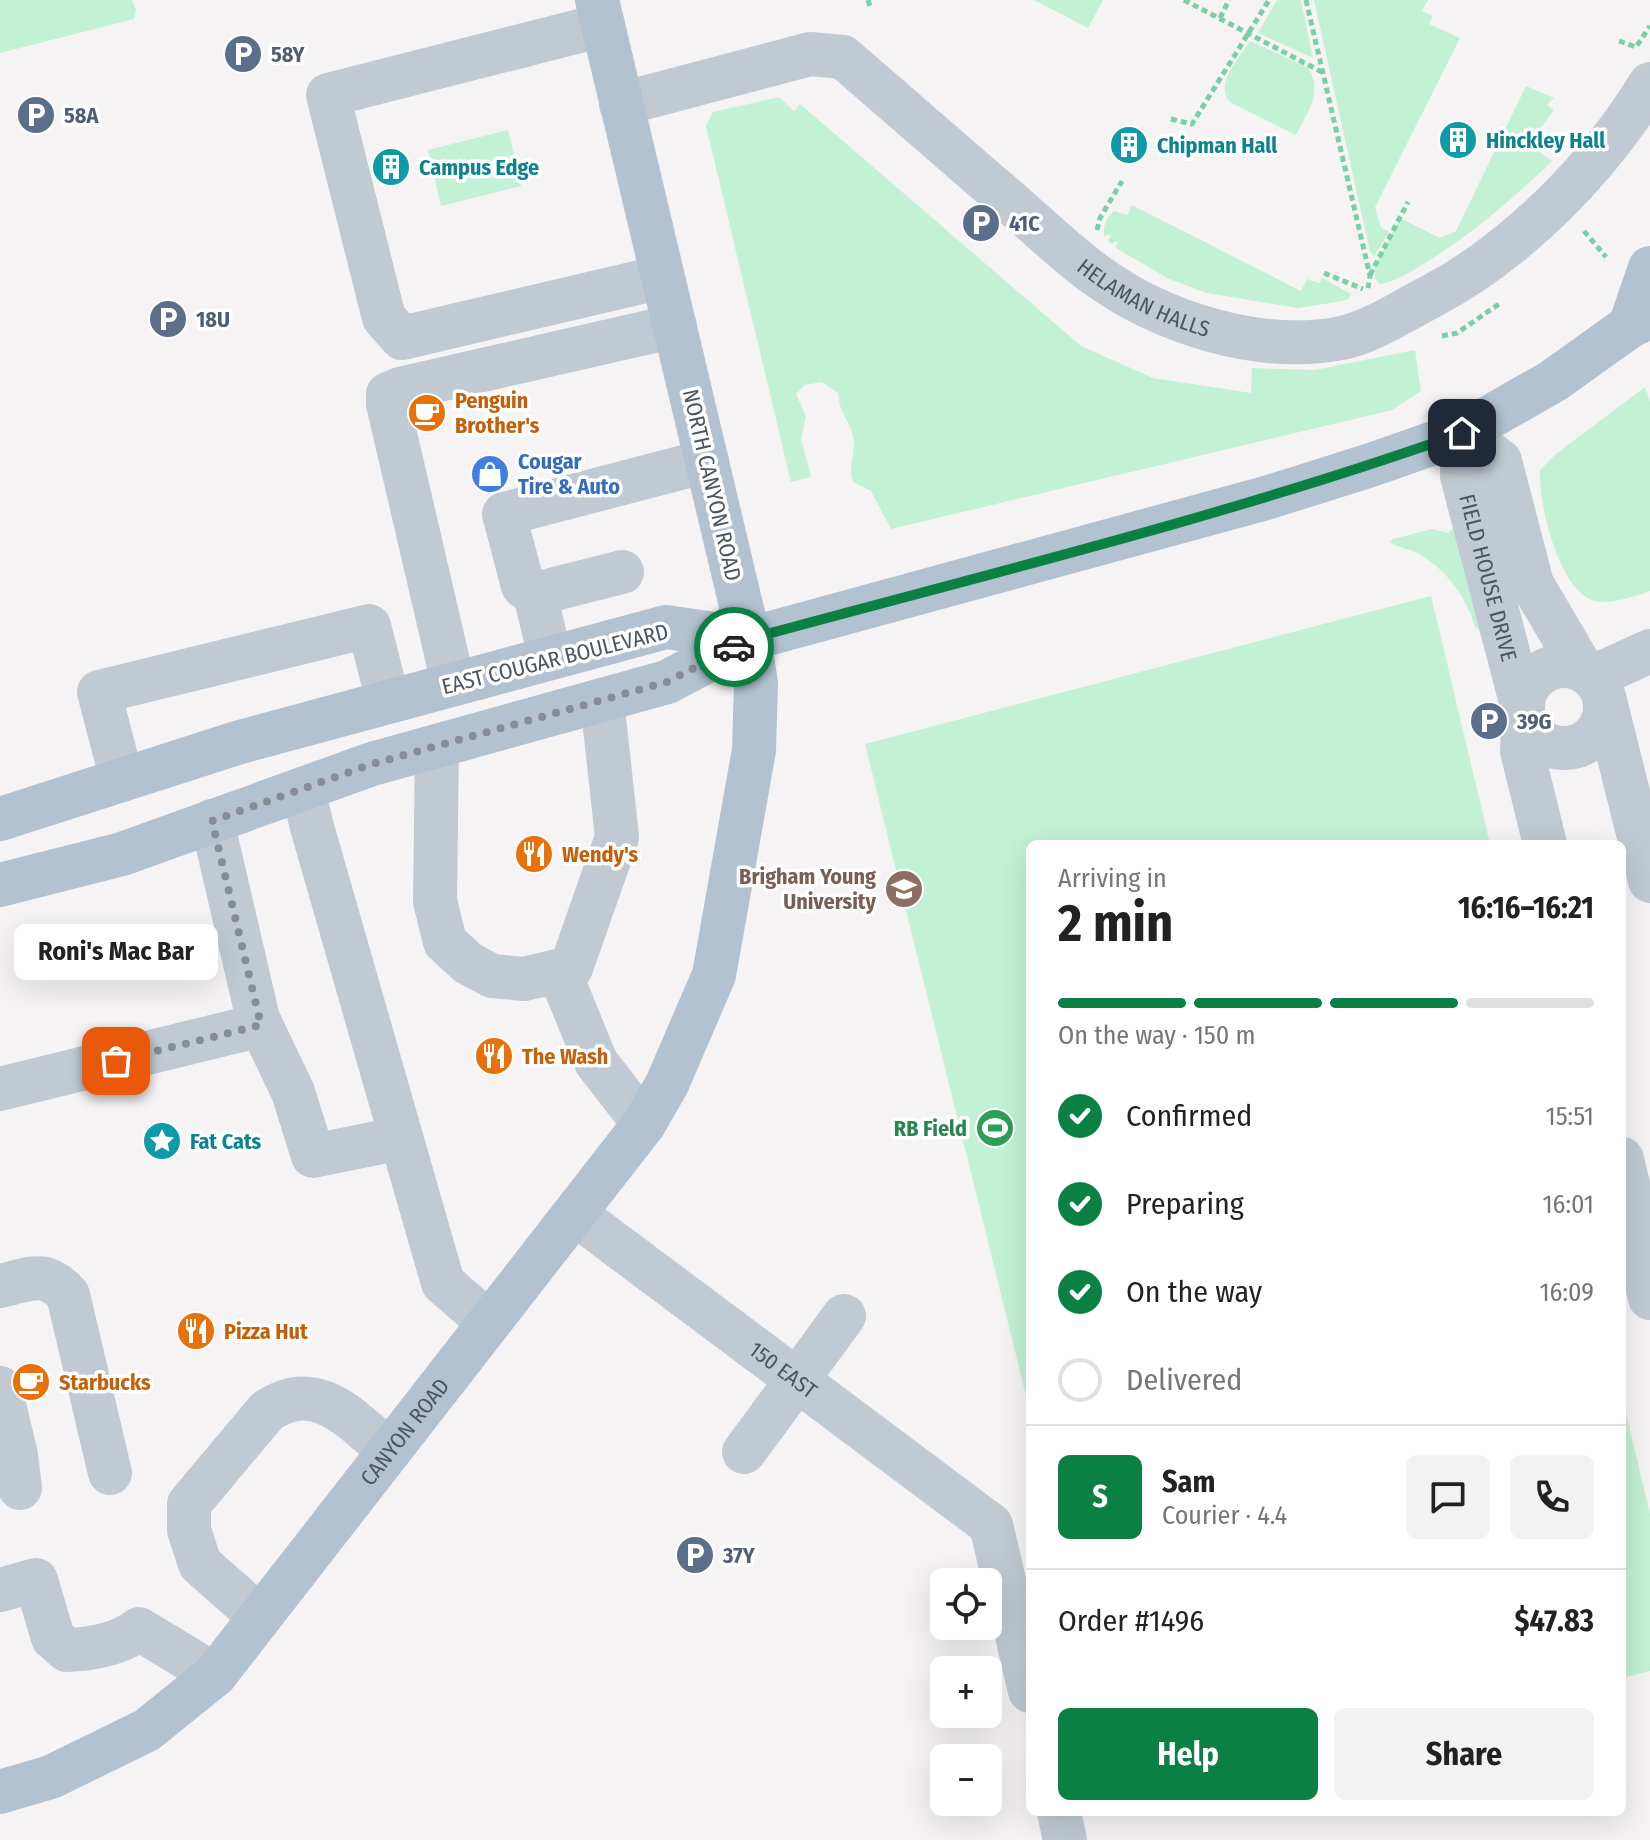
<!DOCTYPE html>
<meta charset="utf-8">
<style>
body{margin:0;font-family:"Fira Sans Condensed",sans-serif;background:#f2f2f2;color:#222;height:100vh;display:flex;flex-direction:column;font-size:30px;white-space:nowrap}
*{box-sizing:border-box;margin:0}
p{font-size:26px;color:#767676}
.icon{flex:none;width:44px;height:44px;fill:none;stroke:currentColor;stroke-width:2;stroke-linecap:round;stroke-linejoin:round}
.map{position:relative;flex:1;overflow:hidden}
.drawer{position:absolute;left:1026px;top:840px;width:600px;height:976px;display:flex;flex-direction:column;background:#fff;border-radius:12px;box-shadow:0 8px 32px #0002}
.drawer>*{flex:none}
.tools{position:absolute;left:930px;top:1568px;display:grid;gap:16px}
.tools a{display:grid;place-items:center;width:72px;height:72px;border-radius:12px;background:#fff;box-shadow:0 8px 32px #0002;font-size:40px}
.pin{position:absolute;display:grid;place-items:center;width:68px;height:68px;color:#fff;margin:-34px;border-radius:16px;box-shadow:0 4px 12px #0006}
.courier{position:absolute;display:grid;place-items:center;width:80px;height:80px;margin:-40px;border:6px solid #0b8043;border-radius:50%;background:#fff;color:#222;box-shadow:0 2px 10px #0007}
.bubble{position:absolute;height:56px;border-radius:12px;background:#fff;box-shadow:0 8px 32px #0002;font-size:26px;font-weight:700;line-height:56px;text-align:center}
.head em{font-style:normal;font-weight:700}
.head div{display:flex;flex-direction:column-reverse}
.head{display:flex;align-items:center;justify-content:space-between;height:136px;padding:0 32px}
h1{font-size:52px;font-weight:700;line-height:60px}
.bar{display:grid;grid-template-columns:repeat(4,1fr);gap:12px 8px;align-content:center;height:96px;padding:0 32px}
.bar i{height:10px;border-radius:6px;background:#e0e0e0}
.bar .on{background:#0b8043}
.bar p{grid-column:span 4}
.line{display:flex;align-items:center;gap:20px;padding:0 32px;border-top:2px solid #e0e0e0}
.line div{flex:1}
.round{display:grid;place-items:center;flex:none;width:84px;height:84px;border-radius:12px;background:#f2f2f2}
ol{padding:0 32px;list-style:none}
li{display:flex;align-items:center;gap:24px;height:88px}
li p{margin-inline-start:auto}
li .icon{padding:8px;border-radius:50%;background:#0b8043;color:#fff;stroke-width:4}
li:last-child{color:#767676}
li i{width:44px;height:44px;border:4px solid #e0e0e0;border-radius:50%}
.button{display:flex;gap:16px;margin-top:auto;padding:16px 32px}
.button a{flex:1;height:92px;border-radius:12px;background:#0b8043;color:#fff;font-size:32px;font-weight:700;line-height:92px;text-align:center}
.button a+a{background:#f2f2f2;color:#222}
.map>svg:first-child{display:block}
.green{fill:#c3f1d5}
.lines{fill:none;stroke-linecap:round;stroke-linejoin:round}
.path{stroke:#7ad0a6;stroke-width:5;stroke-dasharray:6 4;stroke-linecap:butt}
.minor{stroke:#c1cad2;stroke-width:44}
.major{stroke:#b3c2d1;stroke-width:44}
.done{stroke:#868d94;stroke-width:8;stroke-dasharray:0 14.4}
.route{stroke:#0b8043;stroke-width:10}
.labels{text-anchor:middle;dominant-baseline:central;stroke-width:7;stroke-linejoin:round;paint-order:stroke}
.service-label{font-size:22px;font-weight:bold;fill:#4e5e75;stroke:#fff;text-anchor:start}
.culture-label{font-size:22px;font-weight:bold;fill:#0d838f;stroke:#fff;text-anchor:start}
.street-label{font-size:22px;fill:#4a5661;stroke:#fff}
.food-label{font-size:22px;font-weight:bold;fill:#c56008;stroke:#fff;text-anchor:start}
.shop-label{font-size:22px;font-weight:bold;fill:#366cbe;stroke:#fff;text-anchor:start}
.education-label{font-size:22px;font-weight:bold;fill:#785e54;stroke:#fff;text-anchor:end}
.leisure-label{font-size:22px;font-weight:bold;fill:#27864d;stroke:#fff;text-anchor:end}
</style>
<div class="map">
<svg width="1650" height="1840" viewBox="0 0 1650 1840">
<rect width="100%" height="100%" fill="#f5f3f3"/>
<g class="green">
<polygon points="0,0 132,0 136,10 134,19 0,53"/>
<polygon points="1034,0 1103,0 1088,28"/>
<polygon points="1277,0 1301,0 1313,58 1258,33"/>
<polygon points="1314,0 1428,0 1422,11 1433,16 1429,24 1460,38 1375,207 1381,228 1389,231 1374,257 1370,252"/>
<path d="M 1250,41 L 1307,67 C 1325,89 1307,113 1296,135 L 1230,102 C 1214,84 1240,57 1250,41 Z"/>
<path d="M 1526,86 L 1554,98 L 1547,105 L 1554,110 L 1529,144 L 1552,161 C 1513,199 1472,234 1425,263 C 1412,271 1396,282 1380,284 L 1375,279 L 1375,265 L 1400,218 L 1440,238 L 1456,231 Z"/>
<path d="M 779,97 L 794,111 L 800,104 L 1081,346 L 1153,378 L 1251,393 L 1252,368 L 1315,370 L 1415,350 L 1421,391 L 1392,410 L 891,529 L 871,491 L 853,482 C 847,466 857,453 853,436 C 849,419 840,416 838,393 L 822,382 L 805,385 L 796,394 L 806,417 L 801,439 L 811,477 L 791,482 L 706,126 L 713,112 Z"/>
<polygon points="508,130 521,186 441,206 428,150"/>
<path d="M 1132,205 L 1301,291 L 1307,279 L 1319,283 L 1322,278 L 1351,294 L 1349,299 L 1343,301 L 1298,308 L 1207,293 L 1169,279 L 1116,248 L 1118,242 L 1115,241 L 1112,244 L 1108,241 L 1111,236 L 1108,234 L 1104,237 C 1103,226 1106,218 1114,211 L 1127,215 Z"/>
<path d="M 1645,387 L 1650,402 L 1650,591 C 1634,596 1612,605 1595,601 C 1559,593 1538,502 1540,470 L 1556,454 Z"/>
<path d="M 1455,526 L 1480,630 L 1475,627 C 1467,598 1446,569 1419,554 C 1410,549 1398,548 1390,542 L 1393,539 L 1432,529 L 1448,533 Z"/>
<polygon points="1431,596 1490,844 1030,844 1030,1412 865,744"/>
<polygon points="1622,1397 1650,1514 1650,1671 1622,1678"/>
</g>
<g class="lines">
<g class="path">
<polyline points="868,0 871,9"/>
<polyline points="1184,0 1322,72"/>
<polyline points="1306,0 1370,276 1368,288"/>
<polyline points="1220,18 1229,0"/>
<polyline points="1619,41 1636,47 1650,26"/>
<polyline points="1171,119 1192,124 1269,0"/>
<polyline points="1097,230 1100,218 1122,181"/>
<polyline points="1584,231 1606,257"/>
<polyline points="1324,273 1363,289"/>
<polyline points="1370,275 1408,202"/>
<polyline points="1442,336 1457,333 1499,304"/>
</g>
<g class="minor">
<polyline points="603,25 328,95 384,318 402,338 662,277"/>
<path id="s1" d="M 621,104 L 810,54 L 843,57 C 893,101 944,144 994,188 C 1028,216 1060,249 1096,275 C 1162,323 1260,354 1342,338 C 1373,331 1402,311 1430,297 C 1517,251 1599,168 1650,84"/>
<path id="s2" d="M 1462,433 L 1462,476 L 1522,706"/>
<polyline points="1462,433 1500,461 1532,584 1582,669"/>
<polyline points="535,594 523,586 504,514 707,461"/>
<polyline points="550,657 535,594 622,572"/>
<circle cx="1564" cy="707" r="41"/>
<polyline points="1593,677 1650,651"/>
<polyline points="453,683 388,404 388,394 400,389 675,326"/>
<polyline points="1605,701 1650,881"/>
<polyline points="1523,720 1522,751 1545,844"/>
<polyline points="437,746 435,901 445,942 468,963 492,976 524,979 571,968 617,837 602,700"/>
<polyline points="122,780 99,692 369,626 388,701"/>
<polyline points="303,789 312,827 443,1283 489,1323"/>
<polyline points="212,821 258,1019 293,1092 313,1156 401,1138"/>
<polyline points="559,971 596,1062 644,1124"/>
<polyline points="0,1089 261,1025"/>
<polyline points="1622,1159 1632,1202 1633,1228 1650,1298"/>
<path id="s3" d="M 575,1214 L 991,1525 L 1030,1691"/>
<path d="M 0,1286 C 31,1279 45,1269 68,1295 L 110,1473"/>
<polyline points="0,1388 16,1455 20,1488"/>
<polyline points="744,1452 844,1316"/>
<path d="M 0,1590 L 36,1580 L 53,1638 L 67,1650 C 92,1649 120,1644 139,1629 L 215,1675"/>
<path d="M 260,1617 L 200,1564 L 189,1530 L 189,1504 L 267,1411 C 317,1377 352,1420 389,1451"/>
<polyline points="1059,1812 1065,1840"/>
</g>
<g class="major">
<polyline points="1630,326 1650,268"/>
<polyline points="0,819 240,742 666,627 749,639"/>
<polyline points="0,885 122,854 372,764 667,682 749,639 1266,498 1371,465 1462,433 1553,381 1630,326 1650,317"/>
<path id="s4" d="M 0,1792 L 51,1777 L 147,1730 L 215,1675 L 644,1124 L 667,1084 L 714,975 L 754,750 L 756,683 L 749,639 L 597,0"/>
</g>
</g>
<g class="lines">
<polyline class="done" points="116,1061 261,1025 212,821 372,764 667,682 734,647"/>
<path class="route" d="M 734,647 L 749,639 C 987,574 1229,516 1462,433"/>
</g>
<defs>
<g id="parking-disc" transform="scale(2)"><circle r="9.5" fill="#5c6f8a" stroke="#fff"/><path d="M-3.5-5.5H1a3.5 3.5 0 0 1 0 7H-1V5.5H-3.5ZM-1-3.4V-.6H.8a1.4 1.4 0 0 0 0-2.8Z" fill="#fff"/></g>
<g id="building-disc" transform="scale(2)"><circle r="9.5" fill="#0f9aa8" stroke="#fff"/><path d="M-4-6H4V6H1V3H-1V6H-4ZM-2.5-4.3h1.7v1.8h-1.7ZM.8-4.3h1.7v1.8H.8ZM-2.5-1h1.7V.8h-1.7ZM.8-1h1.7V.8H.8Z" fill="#fff"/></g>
<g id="cafe-disc" transform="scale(2)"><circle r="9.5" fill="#e8710a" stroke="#fff"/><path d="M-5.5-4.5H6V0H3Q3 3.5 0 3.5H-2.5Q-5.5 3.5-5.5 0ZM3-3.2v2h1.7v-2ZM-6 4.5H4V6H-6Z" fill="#fff"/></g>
<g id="shop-disc" transform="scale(2)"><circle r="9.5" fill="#3f7fe0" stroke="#fff"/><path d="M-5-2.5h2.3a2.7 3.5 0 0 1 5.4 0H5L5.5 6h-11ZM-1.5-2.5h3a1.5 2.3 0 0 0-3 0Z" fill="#fff"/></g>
<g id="restaurant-disc" transform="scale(2)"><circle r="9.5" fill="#e8710a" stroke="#fff"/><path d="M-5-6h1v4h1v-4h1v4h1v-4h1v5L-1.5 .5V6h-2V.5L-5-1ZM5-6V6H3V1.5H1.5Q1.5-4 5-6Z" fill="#fff"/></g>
<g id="university-disc" transform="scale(2)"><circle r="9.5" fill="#8d6e63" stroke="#fff"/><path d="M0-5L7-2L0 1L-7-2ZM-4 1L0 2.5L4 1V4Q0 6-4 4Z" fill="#fff"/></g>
<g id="stadium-disc" transform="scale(2)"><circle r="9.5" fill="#2e9e5b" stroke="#fff"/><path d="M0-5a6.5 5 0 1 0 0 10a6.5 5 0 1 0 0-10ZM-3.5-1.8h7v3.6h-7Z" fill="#fff"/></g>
<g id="sight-disc" transform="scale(2)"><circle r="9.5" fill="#0f9aa8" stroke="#fff"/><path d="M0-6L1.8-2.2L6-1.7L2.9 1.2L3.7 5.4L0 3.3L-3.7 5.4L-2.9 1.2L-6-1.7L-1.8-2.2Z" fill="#fff"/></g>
</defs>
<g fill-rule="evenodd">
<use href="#parking-disc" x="243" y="54"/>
<use href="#parking-disc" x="36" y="115"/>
<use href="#building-disc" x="1458" y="140"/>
<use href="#building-disc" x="1129" y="145"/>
<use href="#building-disc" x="391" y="167"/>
<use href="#parking-disc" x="981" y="223"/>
<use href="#parking-disc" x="168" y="319"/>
<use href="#cafe-disc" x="427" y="413"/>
<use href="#shop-disc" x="490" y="474"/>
<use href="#parking-disc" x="1489" y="721"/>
<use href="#restaurant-disc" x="534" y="854"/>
<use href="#university-disc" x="904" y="889"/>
<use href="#restaurant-disc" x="494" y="1056"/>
<use href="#stadium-disc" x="995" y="1128"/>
<use href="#sight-disc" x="162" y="1141"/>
<use href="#restaurant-disc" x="196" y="1331"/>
<use href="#cafe-disc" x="31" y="1382"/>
<use href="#parking-disc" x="695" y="1555"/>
</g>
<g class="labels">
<g class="service-label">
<text x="271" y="54">58Y</text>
<text x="64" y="115">58A</text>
<text x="1009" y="223">41C</text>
<text x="196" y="319">18U</text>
<text x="1517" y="721">39G</text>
<text x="723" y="1555">37Y</text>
</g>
<g class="culture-label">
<text x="1486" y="140">Hinckley Hall</text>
<text x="1157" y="145">Chipman Hall</text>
<text x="419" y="167">Campus Edge</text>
<text x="190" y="1141">Fat Cats</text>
</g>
<g class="street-label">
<text stroke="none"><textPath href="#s1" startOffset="616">HELAMAN HALLS</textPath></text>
<text transform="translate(712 485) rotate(77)">NORTH CANYON ROAD</text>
<text stroke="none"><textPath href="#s2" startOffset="148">FIELD HOUSE DRIVE</textPath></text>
<text transform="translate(555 659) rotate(-14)">EAST COUGAR BOULEVARD</text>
<text stroke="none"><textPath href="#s3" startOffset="260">150 EAST</textPath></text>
<text stroke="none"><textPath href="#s4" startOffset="556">CANYON ROAD</textPath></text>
</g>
<g class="food-label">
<text x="455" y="400">Penguin<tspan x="455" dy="25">Brother's</tspan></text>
<text x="562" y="854">Wendy's</text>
<text x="522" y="1056">The Wash</text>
<text x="224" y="1331">Pizza Hut</text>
<text x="59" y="1382">Starbucks</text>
</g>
<g class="shop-label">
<text x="518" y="461">Cougar<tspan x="518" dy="25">Tire &amp; Auto</tspan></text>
</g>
<g class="education-label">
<text x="876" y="876">Brigham Young<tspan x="876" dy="25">University</tspan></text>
</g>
<g class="leisure-label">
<text x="967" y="1128">RB Field</text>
</g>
</g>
</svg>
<div class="tools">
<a><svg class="icon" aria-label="locate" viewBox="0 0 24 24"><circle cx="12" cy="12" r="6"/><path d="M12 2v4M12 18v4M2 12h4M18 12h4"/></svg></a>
<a>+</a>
<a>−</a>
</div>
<div class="pin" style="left:116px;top:1061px;background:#ea580c"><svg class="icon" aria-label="bag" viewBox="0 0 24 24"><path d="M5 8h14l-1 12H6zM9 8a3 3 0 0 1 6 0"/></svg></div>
<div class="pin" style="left:1462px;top:433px;background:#1f2937"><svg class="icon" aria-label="home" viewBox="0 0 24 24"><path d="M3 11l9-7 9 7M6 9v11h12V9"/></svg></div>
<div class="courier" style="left:734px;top:647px"><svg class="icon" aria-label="car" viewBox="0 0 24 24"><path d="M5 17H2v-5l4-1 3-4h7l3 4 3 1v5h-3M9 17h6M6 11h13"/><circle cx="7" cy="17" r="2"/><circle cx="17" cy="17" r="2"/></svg></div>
<div class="bubble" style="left:14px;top:924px;width:204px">Roni's Mac Bar</div>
<section class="drawer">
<div class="head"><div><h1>2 min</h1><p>Arriving in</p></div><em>16:16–16:21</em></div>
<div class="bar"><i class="on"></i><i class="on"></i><i class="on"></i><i></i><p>On the way · 150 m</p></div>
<ol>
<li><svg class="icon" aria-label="check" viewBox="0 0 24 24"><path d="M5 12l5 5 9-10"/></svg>Confirmed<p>15:51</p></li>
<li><svg class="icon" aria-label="check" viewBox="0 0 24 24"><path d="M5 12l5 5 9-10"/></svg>Preparing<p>16:01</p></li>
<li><svg class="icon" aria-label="check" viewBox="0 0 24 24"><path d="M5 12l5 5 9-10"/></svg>On the way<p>16:09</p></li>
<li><i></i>Delivered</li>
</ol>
<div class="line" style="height:144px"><b class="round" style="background:#0b8043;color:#fff">S</b><div><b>Sam</b><p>Courier · 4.4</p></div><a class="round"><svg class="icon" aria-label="chat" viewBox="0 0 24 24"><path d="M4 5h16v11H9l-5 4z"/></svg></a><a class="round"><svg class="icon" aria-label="phone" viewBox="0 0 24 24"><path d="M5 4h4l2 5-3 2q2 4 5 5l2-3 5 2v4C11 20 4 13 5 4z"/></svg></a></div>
<div class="line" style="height:104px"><div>Order #1496</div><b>$47.83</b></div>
<div class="button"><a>Help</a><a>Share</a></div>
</section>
</div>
